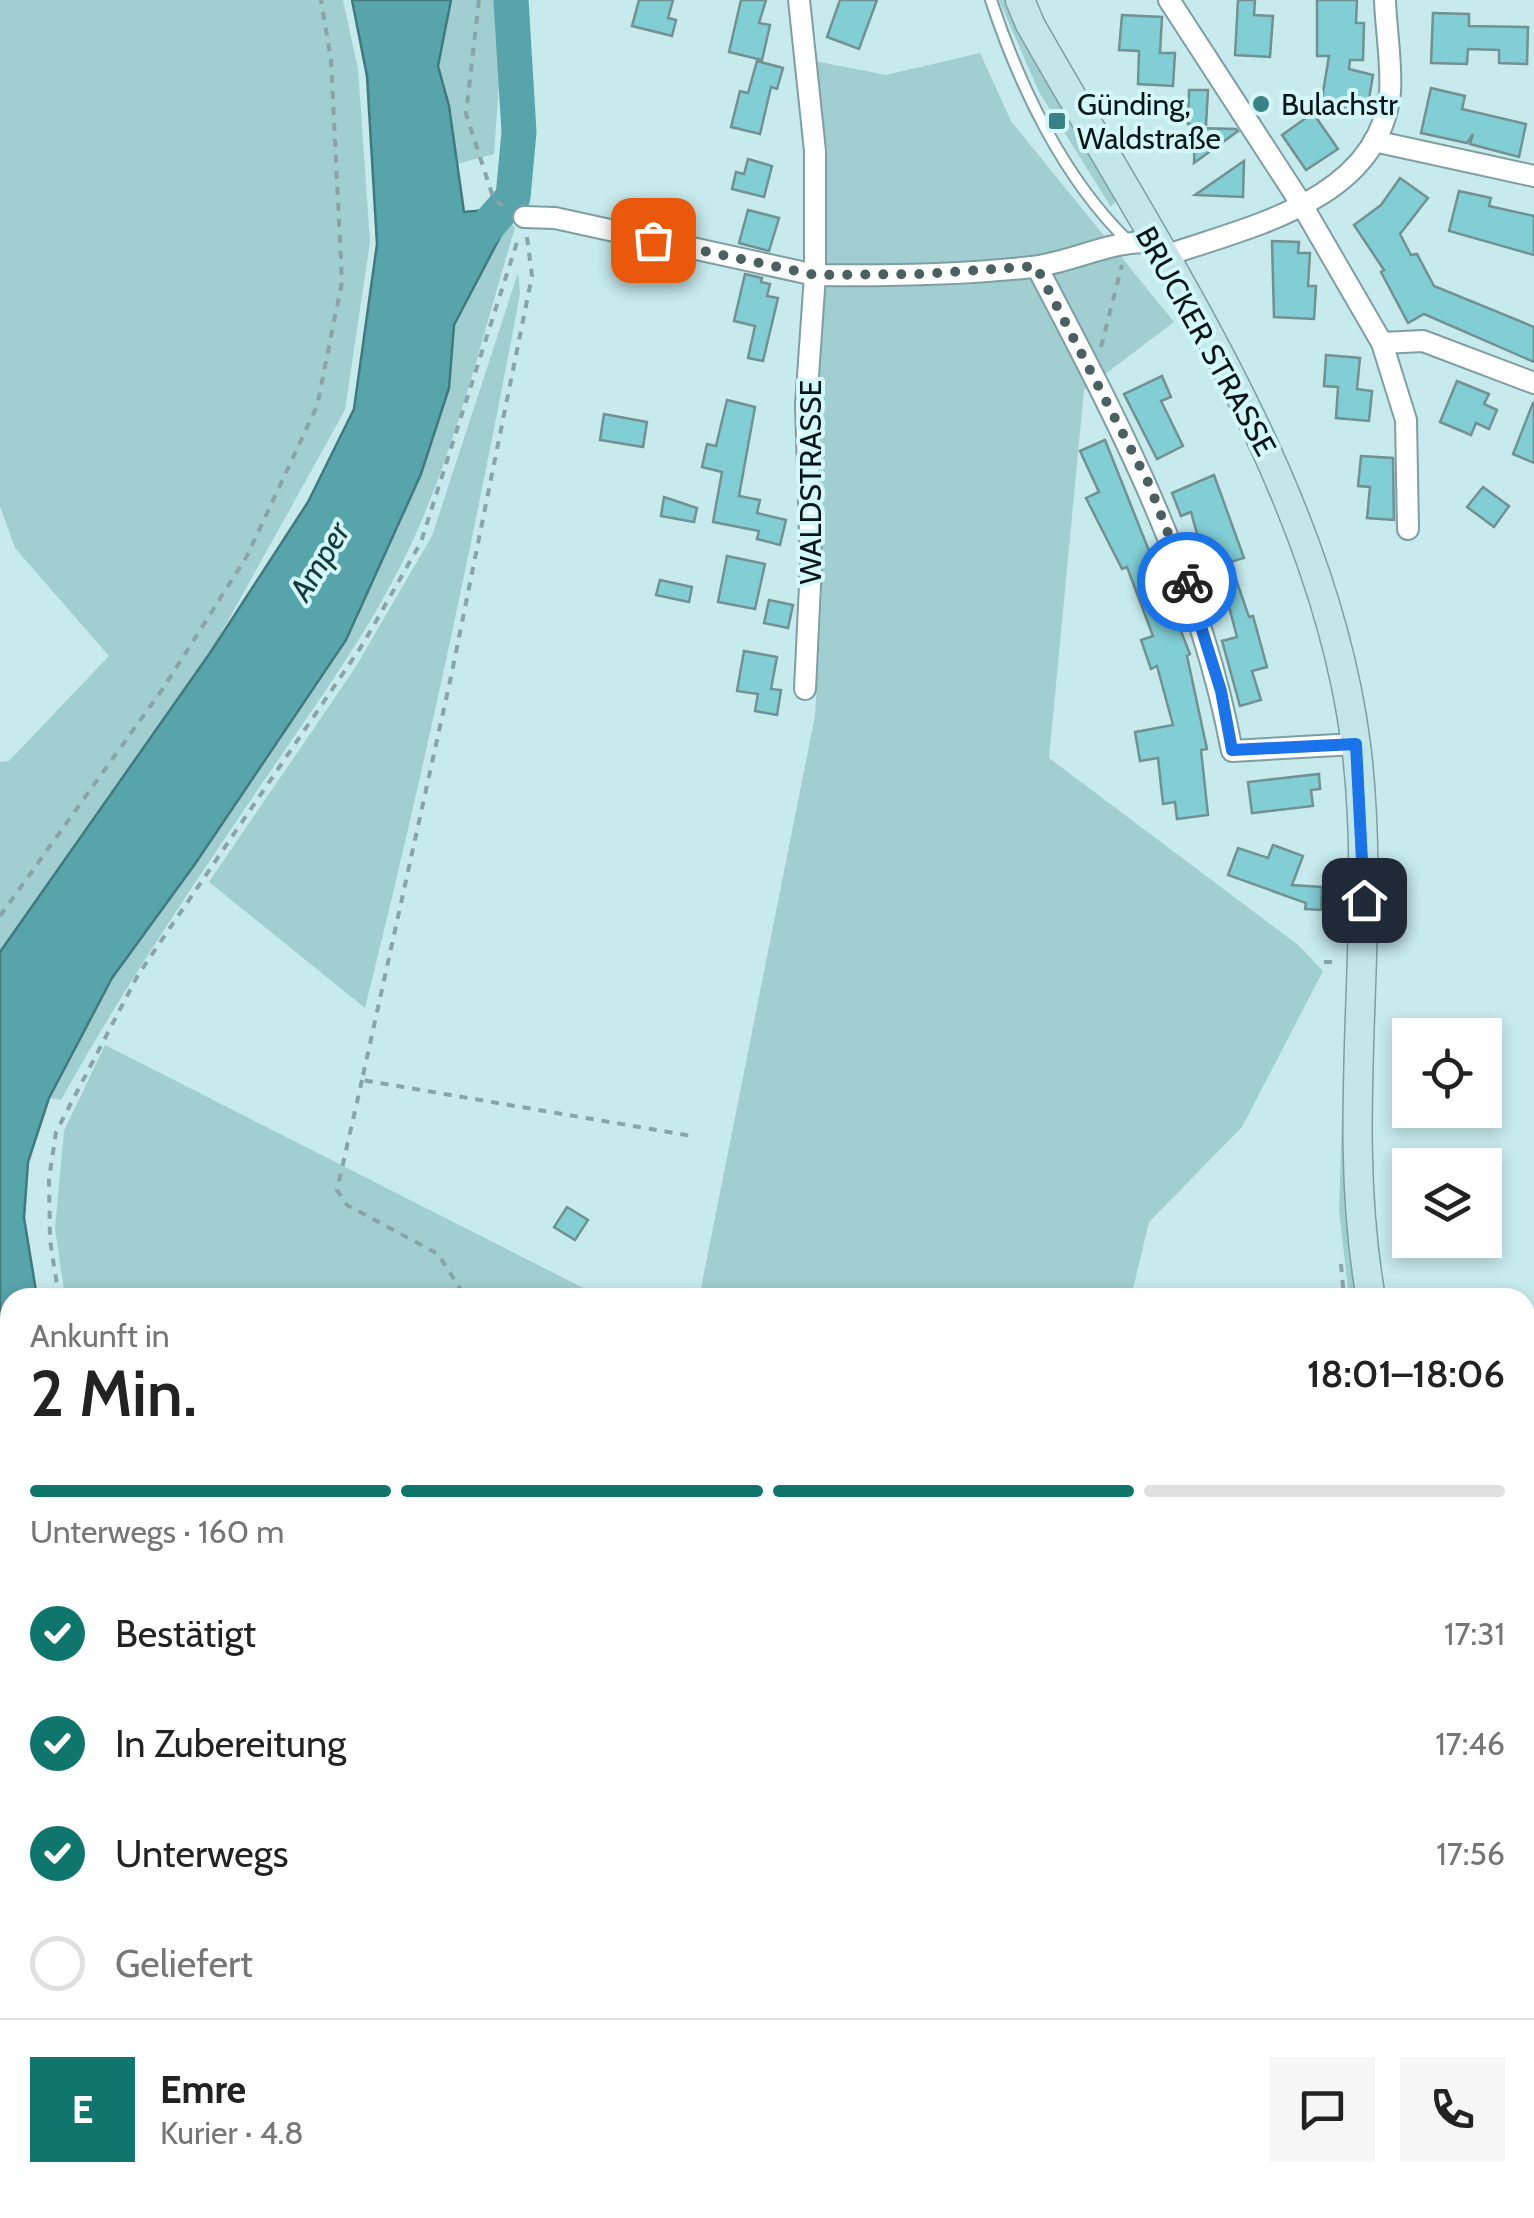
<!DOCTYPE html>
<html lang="de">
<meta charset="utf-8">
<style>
body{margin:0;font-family:Cabin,sans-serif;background:#f6f6f6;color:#222;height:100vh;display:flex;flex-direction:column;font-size:38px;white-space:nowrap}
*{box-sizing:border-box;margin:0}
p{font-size:32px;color:#767676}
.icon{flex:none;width:55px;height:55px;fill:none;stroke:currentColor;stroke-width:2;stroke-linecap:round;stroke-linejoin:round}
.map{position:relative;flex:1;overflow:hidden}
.side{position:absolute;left:0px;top:1288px;width:1535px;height:932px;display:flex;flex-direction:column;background:#fff;border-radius:30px 30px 0 0;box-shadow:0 5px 15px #0003}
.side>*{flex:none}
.tools{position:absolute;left:1392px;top:1018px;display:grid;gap:20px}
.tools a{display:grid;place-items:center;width:110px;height:110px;border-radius:0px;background:#fff;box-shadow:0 5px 15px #0003;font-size:50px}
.pin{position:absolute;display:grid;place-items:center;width:85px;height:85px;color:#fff;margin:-42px;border-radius:20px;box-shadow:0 5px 15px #0006}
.courier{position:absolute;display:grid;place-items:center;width:100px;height:100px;margin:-50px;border:8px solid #1a73e8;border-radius:50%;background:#fff;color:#222;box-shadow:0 2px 12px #0007}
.overview em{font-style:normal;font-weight:600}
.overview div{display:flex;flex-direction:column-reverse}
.overview{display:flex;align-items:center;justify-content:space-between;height:170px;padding:0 30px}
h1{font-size:65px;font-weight:600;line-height:75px}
.bar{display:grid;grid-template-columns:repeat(4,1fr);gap:15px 10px;align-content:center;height:120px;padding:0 30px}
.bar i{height:12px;border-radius:8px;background:#e0e0e0}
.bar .current{background:#0f766e}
.bar p{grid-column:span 4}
.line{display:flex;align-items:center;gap:25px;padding:0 30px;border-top:2px solid #e0e0e0}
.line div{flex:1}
.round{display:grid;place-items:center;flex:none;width:105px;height:105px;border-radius:0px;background:#f6f6f6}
ol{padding:0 30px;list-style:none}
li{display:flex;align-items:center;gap:30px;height:110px}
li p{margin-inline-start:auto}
li .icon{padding:10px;border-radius:50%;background:#0f766e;color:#fff;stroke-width:4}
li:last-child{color:#767676}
li i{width:55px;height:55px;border:5px solid #e0e0e0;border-radius:50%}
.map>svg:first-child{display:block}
.green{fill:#a0ced1}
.water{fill:#57a4aa;stroke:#40797e;stroke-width:2.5}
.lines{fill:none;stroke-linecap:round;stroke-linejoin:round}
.stream{stroke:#40797e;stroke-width:6}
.river{stroke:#57a4aa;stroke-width:35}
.building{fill:#81ced4;stroke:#719193;stroke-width:2.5}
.lane-casing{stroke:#7e9fa1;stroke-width:14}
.street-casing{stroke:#7e9fa1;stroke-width:24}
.secondary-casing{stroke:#7e9fa1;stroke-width:31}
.path{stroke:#88a4a6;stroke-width:4;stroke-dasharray:8 8;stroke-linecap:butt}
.lane{stroke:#fff;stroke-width:10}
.street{stroke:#fff;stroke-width:20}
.secondary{stroke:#c3e7e9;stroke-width:28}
.done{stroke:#4c6062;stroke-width:10;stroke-dasharray:0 18}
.route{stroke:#1a73e8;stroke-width:12}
.poi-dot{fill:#398287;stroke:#d4f7fa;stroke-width:4}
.labels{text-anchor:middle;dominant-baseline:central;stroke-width:8;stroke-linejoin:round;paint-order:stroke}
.poi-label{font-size:30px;fill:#091617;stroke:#d4f7fa;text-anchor:start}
.street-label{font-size:30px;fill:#091617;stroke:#d4f7fa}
.water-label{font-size:32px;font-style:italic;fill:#153b3d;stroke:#d4f7fa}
</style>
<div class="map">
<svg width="1534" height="2218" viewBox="0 0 1534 2218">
<rect width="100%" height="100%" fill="#c7eaec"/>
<g class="green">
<polygon points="0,0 343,0 358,69 370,242 345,410 210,653 0,952 0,762 9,761 109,656 15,548 0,506"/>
<polygon points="451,0 505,0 494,154 457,164 449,106 438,66"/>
<polygon points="999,0 1008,0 1034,60 1116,201 1111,207 1039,92"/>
<polygon points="980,53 1011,121 1174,322 1084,390 1049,758 1298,945 1323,971 1242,1127 1149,1222 1131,1297 699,1298 815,716 822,590 811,425 814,61 886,75"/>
<path d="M 509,220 L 515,228 C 480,342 453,465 398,571 C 362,641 316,704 272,769 C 198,877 125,985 61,1100 L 49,1098 L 112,978 L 195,864 L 346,640 L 449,388 L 454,325 Z"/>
<path d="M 518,273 L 520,294 C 475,534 424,771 365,1008 L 209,882 L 355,668 L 432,536 Z"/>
<polygon points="1346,990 1353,990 1360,1298 1349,1297 1339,1210"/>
<polygon points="105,1045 601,1297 65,1297 55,1228 64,1131"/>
<polygon points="0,1551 10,1565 10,2210 97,2210 92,2218 0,2218"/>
<polygon points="1525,1824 1534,1828 1534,2012 1525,2031"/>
<polygon points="1525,2155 1534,2159 1534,2218 832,2218 857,2210 1525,2210"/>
<polygon points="473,2210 647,2210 623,2218 471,2218"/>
</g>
<g class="water">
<polygon points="352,0 451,0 438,66 449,106 464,212 497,209 509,220 454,325 449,388 421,474 346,640 195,864 112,978 49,1098 28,1162 24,1218 37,1297 10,1298 10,1565 0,1551 0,952 210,653 308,502 354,409 377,244 367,76"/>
<polygon points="97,2210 440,2210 435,2218 92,2218"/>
</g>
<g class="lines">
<g class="stream">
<polyline points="1178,2210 1180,2218"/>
<polyline points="486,2218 488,2210"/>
<polyline points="579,2218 601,2210"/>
<polyline points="905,2218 928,2210"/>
</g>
<g class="river">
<polyline points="469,247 513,197 519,132 511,0"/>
<polyline points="1525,1544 1534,1494"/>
</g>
</g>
<g class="building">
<polygon points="639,0 673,0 668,18 676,20 672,36 632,26"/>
<polygon points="741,0 766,0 759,23 770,25 762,60 729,52"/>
<polygon points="840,0 877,0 859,49 827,37"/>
<polygon points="1238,0 1255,0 1254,15 1273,16 1270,57 1235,55"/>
<polygon points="1317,0 1357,0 1356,23 1364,23 1363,60 1350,60 1349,69 1373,75 1367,111 1321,104 1329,56 1317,56"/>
<polygon points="1433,13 1469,14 1469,26 1528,27 1527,64 1499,63 1499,50 1468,49 1467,64 1431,63"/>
<polygon points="1122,15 1162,17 1160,53 1175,53 1173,86 1138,84 1139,51 1119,50"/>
<polygon points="757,61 783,68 777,89 771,87 760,134 731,127 740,91 748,93"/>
<polygon points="1431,88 1465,96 1462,109 1526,124 1519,157 1470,144 1473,134 1467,143 1421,133"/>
<polygon points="1189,90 1208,90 1206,125 1188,124"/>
<polygon points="1313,113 1338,149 1306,170 1282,135"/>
<polygon points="1195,128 1236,129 1238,131 1194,163"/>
<polygon points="748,159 772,166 764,197 732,189 736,172 744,174"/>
<polygon points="1244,161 1243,197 1195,195"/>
<polygon points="1400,178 1428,198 1400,234 1411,255 1417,254 1434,286 1534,327 1534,362 1424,314 1408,323 1381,272 1384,270 1354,225 1381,205"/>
<polygon points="1459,191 1491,198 1489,206 1534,216 1534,255 1449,231"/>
<polygon points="748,210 779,218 769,251 739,243"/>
<polygon points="1272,241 1299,242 1298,253 1310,253 1308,286 1316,286 1314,319 1274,317"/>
<polygon points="745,274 762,278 761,282 770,284 767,296 778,298 763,361 748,358 755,326 734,321"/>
<polygon points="1326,355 1360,358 1357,389 1372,391 1369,421 1336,418 1338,387 1324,386"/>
<polygon points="1162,376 1171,397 1161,401 1183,446 1157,459 1124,394"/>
<polygon points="1457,381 1489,394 1484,404 1497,410 1489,429 1476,423 1471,435 1440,422"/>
<polygon points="727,400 755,407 739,496 760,500 757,513 786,520 780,545 757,539 759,531 713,522 722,472 702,467 707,444 716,446"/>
<polygon points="1533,403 1534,403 1534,463 1513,454"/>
<polygon points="604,414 647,422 643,447 600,440"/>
<polygon points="1105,440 1190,654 1187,656 1207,749 1201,750 1208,815 1177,819 1175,802 1163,804 1158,758 1140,761 1135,732 1173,725 1157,666 1151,669 1141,640 1153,636 1127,567 1122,569 1086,498 1099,492 1080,451"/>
<polygon points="1361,456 1393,458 1394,520 1367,518 1370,487 1358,486"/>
<polygon points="1214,475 1244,558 1230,562 1249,617 1253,616 1267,667 1252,671 1261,700 1240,706 1222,641 1237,637 1228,603 1211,609 1203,584 1210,582 1191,512 1181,516 1172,493"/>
<polygon points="1483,487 1509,506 1494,527 1467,507"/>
<polygon points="664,497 697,508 694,522 661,516"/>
<polygon points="727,556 765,564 755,609 718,602"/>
<polygon points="660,580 692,587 689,602 656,595"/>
<polygon points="769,600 793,605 788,628 764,623"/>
<polygon points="744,651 777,657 771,689 781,690 777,715 755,711 758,694 737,691"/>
<polygon points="1319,774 1320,789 1311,790 1313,806 1252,813 1248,782"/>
<polygon points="1273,845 1303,856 1292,885 1322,887 1321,910 1305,909 1306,903 1228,875 1238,848 1268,858"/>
<polygon points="567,1207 588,1220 575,1240 554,1227"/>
</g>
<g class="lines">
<g class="lane-casing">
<path id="lane" d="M 991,0 C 1019,85 1063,178 1128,241"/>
</g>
<g class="street-casing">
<g id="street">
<path d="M 799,0 L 815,151 L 815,275 C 887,276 960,275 1032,267 C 1074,262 1110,240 1153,242"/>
<polyline points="1169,0 1302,205 1382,343 1406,420 1408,529"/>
<polyline points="1374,141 1534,176"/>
<polyline points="524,217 555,218 815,275 806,405 811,565 805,689"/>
<path d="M 1162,257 C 1246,227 1379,202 1390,92 C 1392,63 1386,30 1385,0"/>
<path d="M 1037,267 C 1119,423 1199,575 1232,751 L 1355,744"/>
<polyline points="1382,343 1423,341 1534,383"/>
</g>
</g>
<g class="secondary-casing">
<g id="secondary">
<path d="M 1020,0 L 1030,24 C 1156,248 1323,486 1356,745 C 1379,928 1338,1115 1371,1298"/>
<polyline points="1525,1719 1534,1734"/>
</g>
</g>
<g class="path">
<polyline points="479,0 466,114 494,200 507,208"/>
<polyline points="527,237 532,276 452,672 362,1080 692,1136"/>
<polyline points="1101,347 1122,265"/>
<polyline points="0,916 164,687 247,556 317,406 342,282 331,60 321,0"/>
<polyline points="1324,962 1339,962"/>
<polyline points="362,1080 337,1190 347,1205 438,1254 466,1298"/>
<polyline points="1341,1264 1344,1298"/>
<polyline points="59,1298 50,1240 49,1179 56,1132 138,975 363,644 421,542 519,236"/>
<polyline points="449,1298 455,1285"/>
<polyline points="0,1594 10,1608"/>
<polyline points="0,1695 10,1689"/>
<polyline points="1525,1773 1534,1787"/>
<polyline points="62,2218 66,2210"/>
<polyline points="464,2218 467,2210"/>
<polyline points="633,2218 657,2210"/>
<polyline points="847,2218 870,2210"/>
</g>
<use href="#lane" class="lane"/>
<use href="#street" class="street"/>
<use href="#secondary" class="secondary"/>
</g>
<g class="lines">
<polyline class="done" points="653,240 815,275 924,274 1036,266 1149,484 1187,582"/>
<polyline class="route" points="1187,582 1221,691 1232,750 1356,744 1364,900"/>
</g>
<g class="poi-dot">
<circle cx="1261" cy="104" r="10"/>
<rect x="1047" y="111" width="20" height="20" rx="5"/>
</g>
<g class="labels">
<g class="poi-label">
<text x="1077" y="104">Günding,<tspan x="1077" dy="34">Waldstraße</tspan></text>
<text x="1281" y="104">Bulachstr</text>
</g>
<g class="street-label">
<text transform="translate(1206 341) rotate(61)">BRUCKER STRASSE</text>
<text transform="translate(810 482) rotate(-90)">WALDSTRASSE</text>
</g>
<g class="water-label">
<text transform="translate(319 561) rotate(-59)">Amper</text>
</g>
</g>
</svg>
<div class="tools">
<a><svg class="icon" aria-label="locate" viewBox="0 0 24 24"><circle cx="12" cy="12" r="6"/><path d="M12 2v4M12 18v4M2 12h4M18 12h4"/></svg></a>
<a><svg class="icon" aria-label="layers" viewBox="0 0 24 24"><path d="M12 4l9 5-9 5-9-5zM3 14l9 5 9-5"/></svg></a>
</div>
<div class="pin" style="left:653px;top:240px;background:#ea580c"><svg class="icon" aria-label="bag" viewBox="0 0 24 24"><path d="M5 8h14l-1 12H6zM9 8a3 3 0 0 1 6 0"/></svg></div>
<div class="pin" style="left:1364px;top:900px;background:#1f2937"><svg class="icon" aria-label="home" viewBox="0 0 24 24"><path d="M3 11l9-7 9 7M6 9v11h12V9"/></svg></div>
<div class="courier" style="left:1187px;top:582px"><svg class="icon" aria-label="bike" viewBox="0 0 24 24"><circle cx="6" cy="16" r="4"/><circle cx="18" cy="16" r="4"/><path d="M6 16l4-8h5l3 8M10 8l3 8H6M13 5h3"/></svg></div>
<section class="side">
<div class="overview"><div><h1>2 Min.</h1><p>Ankunft in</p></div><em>18:01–18:06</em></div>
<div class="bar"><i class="current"></i><i class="current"></i><i class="current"></i><i></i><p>Unterwegs · 160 m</p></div>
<ol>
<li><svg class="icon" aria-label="check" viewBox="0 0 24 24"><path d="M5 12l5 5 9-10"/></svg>Bestätigt<p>17:31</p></li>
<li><svg class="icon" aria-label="check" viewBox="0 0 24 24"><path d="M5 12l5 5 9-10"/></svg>In Zubereitung<p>17:46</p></li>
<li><svg class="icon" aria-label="check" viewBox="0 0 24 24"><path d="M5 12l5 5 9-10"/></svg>Unterwegs<p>17:56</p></li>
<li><i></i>Geliefert</li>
</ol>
<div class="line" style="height:180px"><b class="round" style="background:#0f766e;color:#fff">E</b><div><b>Emre</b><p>Kurier · 4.8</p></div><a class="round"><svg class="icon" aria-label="chat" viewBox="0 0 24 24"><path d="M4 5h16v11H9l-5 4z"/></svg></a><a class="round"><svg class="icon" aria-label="phone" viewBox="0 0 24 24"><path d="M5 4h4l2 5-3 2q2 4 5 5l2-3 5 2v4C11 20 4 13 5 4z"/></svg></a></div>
</section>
</div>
